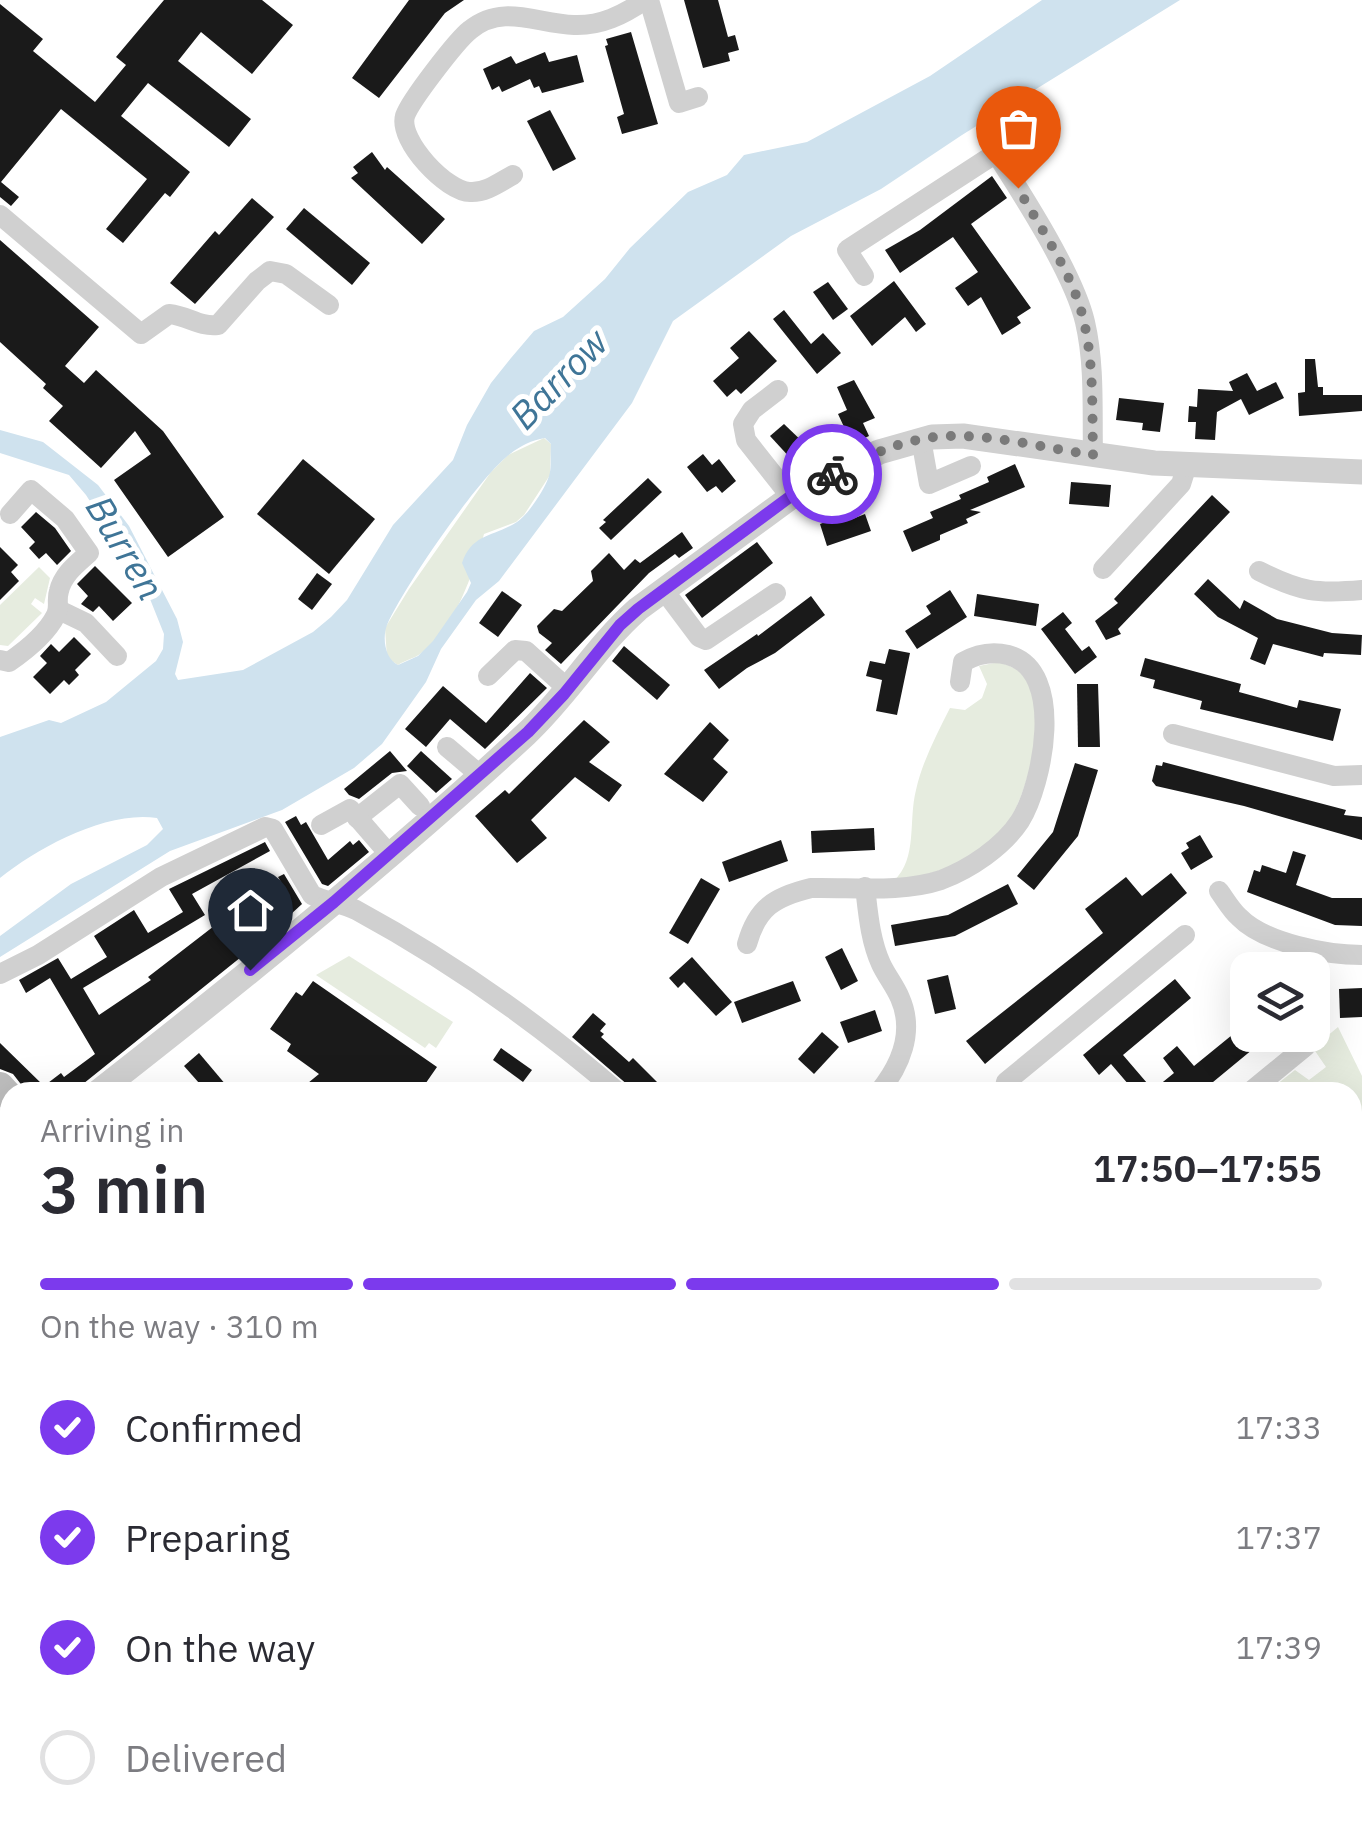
<!DOCTYPE html>
<meta charset="utf-8">
<style>
body{margin:0;font-family:"IBM Plex Sans",sans-serif;background:#f2f2f3;color:#2b2b33;height:100vh;display:flex;flex-direction:column;font-size:38px;white-space:nowrap}
*{box-sizing:border-box;margin:0}
p{font-size:32px;color:#7c7c81}
.icon{flex:none;width:55px;height:55px;fill:none;stroke:currentColor;stroke-width:2;stroke-linecap:round;stroke-linejoin:round}
.map{position:relative;flex:1;overflow:hidden}
.drawer{position:absolute;left:0px;top:1082px;width:1362px;height:752px;display:flex;flex-direction:column;background:#fff;border-radius:30px 30px 0 0;box-shadow:0 10px 40px #0002}
.drawer>*{flex:none}
.controls{position:absolute;left:1230px;top:952px;display:grid;gap:20px}
.controls a{display:grid;place-items:center;width:100px;height:100px;border-radius:20px;background:#fff;box-shadow:0 10px 40px #0002;font-size:50px}
.pin{position:absolute;display:grid;place-items:center;width:85px;height:85px;color:#fff;margin:-102px -42px;border-radius:50% 50% 50% 0;rotate:-45deg;box-shadow:0 0 10px #0007}
.pin .icon{rotate:45deg}
.courier{position:absolute;display:grid;place-items:center;width:100px;height:100px;margin:-50px;border:8px solid #7c3aed;border-radius:50%;background:#fff;color:#222;box-shadow:0 2px 12px #0007}
.overview em{font-style:normal;font-weight:600}
.overview div{display:flex;flex-direction:column-reverse}
.overview{display:flex;align-items:center;justify-content:space-between;height:170px;padding:0 40px}
h1{font-size:65px;font-weight:600;line-height:75px}
.bar{display:grid;grid-template-columns:repeat(4,1fr);gap:15px 10px;align-content:center;height:120px;padding:0 40px}
.bar i{height:12px;border-radius:8px;background:#e1e1e2}
.bar .selected{background:#7c3aed}
.bar p{grid-column:span 4}
ol{padding:0 40px;list-style:none}
li{display:flex;align-items:center;gap:30px;height:110px}
li p{margin-inline-start:auto}
li .icon{padding:10px;border-radius:50%;background:#7c3aed;color:#fff;stroke-width:4}
li:last-child{color:#7c7c81}
li i{width:55px;height:55px;border:5px solid #e1e1e2;border-radius:50%}
.map>svg:first-child{display:block}
.green{fill:#e6ecdf}
.water{fill:#cfe2ee;fill-rule:evenodd}
.building{fill:#1a1a1a}
.lines{fill:none;stroke-linecap:round;stroke-linejoin:round}
.minor{stroke:#d0d0d0;stroke-width:20}
.tertiary{stroke:#d0d0d0;stroke-width:25}
.secondary{stroke:#bdbdbd;stroke-width:28}
.done{stroke:#7a7a7a;stroke-width:10;stroke-dasharray:0 18}
.route{stroke:#7c3aed;stroke-width:12}
.labels{text-anchor:middle;dominant-baseline:central;stroke-width:10;stroke-linejoin:round;paint-order:stroke}
.water-label{font-size:38px;font-style:italic;fill:#3f7597;stroke:#fff}
</style>
<div class="map">
<svg width="1362" height="1834" viewBox="0 0 1362 1834">
<rect width="100%" height="100%" fill="#fff"/>
<g class="green">
<path d="M 544,438 L 551,444 L 550,475 L 524,515 L 516,522 L 484,534 C 473,574 455,629 420,654 C 413,659 405,660 398,665 L 387,658 L 385,628 L 409,589 L 491,472 L 508,455 Z"/>
<polygon points="39,567 50,578 44,604 35,598 31,604 42,613 8,646 0,645 0,605"/>
<path d="M 999,662 C 1011,666 1023,671 1029,683 C 1049,721 1024,815 993,842 C 967,865 927,876 894,881 C 918,857 908,822 916,790 C 922,762 937,734 950,708 L 965,710 L 982,698 L 987,684 L 979,666 Z"/>
<polygon points="349,956 453,1022 436,1048 429,1043 425,1048 316,975"/>
<polygon points="1338,1027 1362,1076 1362,1112 1353,1116 1352,1092 1267,1092 1295,1070 1309,1080 1326,1067 1313,1048"/>
</g>
<path class="water" d="M 1042,0 L 1180,0 L 962,135 L 881,189 L 791,236 L 673,321 L 632,403 L 499,581 L 476,600 L 441,649 L 426,682 L 382,744 L 354,768 L 282,810 L 170,851 L 0,957 L 0,936 L 71,884 L 147,845 L 163,829 L 157,818 C 108,810 38,847 0,878 L 0,737 L 49,720 L 61,723 L 106,702 L 156,661 L 163,649 L 164,634 L 146,589 L 86,495 L 69,475 L 0,453 L 0,430 L 43,442 L 98,485 L 129,526 L 177,619 L 183,642 L 175,674 L 178,680 L 243,670 L 313,632 L 331,617 L 347,600 L 393,525 L 453,460 L 467,425 L 491,383 L 511,358 L 534,331 L 563,317 L 605,279 L 630,248 L 688,192 L 727,175 L 744,155 L 807,142 L 930,76 ZM 545,438 L 551,444 C 550,453 552,467 549,476 C 545,489 528,515 517,522 C 494,537 472,533 462,563 L 471,583 L 467,592 L 433,641 L 418,656 L 398,665 C 385,659 382,638 387,625 C 403,588 479,477 510,454 C 520,446 532,440 545,438 Z"/>
<g class="building">
<polygon points="164,0 262,0 293,25 252,74 201,32 178,61 251,119 229,147 148,83 121,116 190,172 170,197 165,193 123,243 106,229 147,179 61,109 1,182 19,197 11,206 0,197 0,4 43,39 33,51 95,102 126,65 116,57"/>
<polygon points="409,0 464,0 445,13 379,98 352,78"/>
<polygon points="684,0 718,0 728,37 735,35 739,50 728,53 730,61 703,68"/>
<polygon points="631,32 658,124 622,134 617,117 624,114 605,46 608,45 606,39"/>
<polygon points="545,52 549,62 577,55 584,82 542,93 539,86 534,88 530,79 502,92 499,86 492,90 483,69 511,56 516,64"/>
<polygon points="550,110 576,159 553,171 527,121"/>
<polygon points="372,152 385,170 387,167 445,219 422,244 351,178 358,173 353,167"/>
<polygon points="992,176 1007,198 971,224 1031,308 1017,317 1021,323 1002,335 981,297 968,306 955,288 978,272 953,237 900,273 885,250 920,230"/>
<polygon points="252,198 274,217 195,304 170,283 215,231 219,235"/>
<polygon points="304,208 370,263 352,285 286,229"/>
<polygon points="0,240 99,327 65,366 84,383 96,370 163,431 224,517 168,557 114,480 151,454 135,431 101,468 49,421 63,406 43,388 46,384 0,342"/>
<polygon points="894,281 926,324 916,332 905,317 872,346 850,316"/>
<polygon points="828,282 848,309 833,320 813,292"/>
<polygon points="784,310 811,344 823,333 841,353 817,374 773,319"/>
<polygon points="749,331 777,361 741,394 736,389 727,397 713,381 739,358 730,348"/>
<polygon points="1305,359 1315,359 1318,387 1323,387 1323,395 1362,395 1362,411 1299,416 1298,393 1305,392"/>
<polygon points="1247,373 1257,391 1276,382 1284,398 1249,415 1241,399 1217,412 1215,440 1195,439 1196,422 1188,422 1189,406 1197,407 1198,389 1233,391 1229,382"/>
<polygon points="854,380 875,418 863,423 869,436 852,444 838,414 847,410 837,387"/>
<polygon points="1119,398 1164,403 1160,432 1142,430 1143,423 1116,420"/>
<polygon points="784,424 808,447 793,461 770,436"/>
<polygon points="703,454 712,465 719,459 736,481 722,493 716,486 707,492 687,467"/>
<polygon points="303,459 375,519 329,574 257,514"/>
<polygon points="1015,464 1025,487 970,510 981,512 966,519 968,523 940,535 940,540 912,552 903,531 933,518 930,512 961,499 959,495 989,482 987,477"/>
<polygon points="648,478 662,492 611,540 599,528 606,522 603,520"/>
<polygon points="1071,482 1111,485 1109,507 1069,504"/>
<polygon points="1212,495 1230,512 1118,629 1121,634 1106,640 1095,621 1118,603 1114,599"/>
<polygon points="36,512 55,528 71,551 57,565 46,553 39,559 29,548 35,542 21,527"/>
<polygon points="848,514 850,520 865,514 871,531 827,546 820,524"/>
<polygon points="682,532 693,548 679,558 675,554 649,573 561,664 545,650 552,643 539,633 537,626 554,609 562,611 593,581 591,571 609,553 624,570 635,559 640,563"/>
<polygon points="757,542 773,563 702,618 685,595"/>
<polygon points="0,547 18,565 11,572 19,581 0,600"/>
<polygon points="95,566 132,603 113,621 99,606 93,612 81,604 88,596 77,584"/>
<polygon points="317,573 332,584 312,610 298,599"/>
<polygon points="1208,579 1240,609 1244,600 1277,619 1332,633 1362,635 1361,655 1324,653 1323,657 1273,644 1265,665 1250,659 1258,638 1218,617 1194,594"/>
<polygon points="950,590 967,617 917,649 905,631 931,614 926,606"/>
<polygon points="502,591 522,605 498,637 479,623"/>
<polygon points="977,594 1039,604 1036,626 974,616"/>
<polygon points="811,596 825,615 775,653 747,668 719,689 704,670 757,634 758,636"/>
<polygon points="1063,612 1072,623 1065,629 1082,651 1089,646 1097,657 1075,674 1041,629"/>
<polygon points="74,637 91,654 75,670 79,675 69,685 64,680 50,694 33,677 47,663 40,656 51,644 59,652"/>
<polygon points="624,646 670,685 657,700 612,661"/>
<polygon points="889,649 910,653 897,715 876,711 882,680 866,676 870,661 885,664"/>
<polygon points="1145,658 1241,684 1239,692 1297,708 1299,700 1341,709 1333,741 1200,709 1202,701 1153,688 1155,680 1140,676"/>
<polygon points="530,673 547,688 485,749 450,719 426,747 405,729 443,686 486,723"/>
<polygon points="1077,684 1098,684 1100,747 1078,747"/>
<polygon points="584,720 610,742 589,762 622,785 609,802 575,777 531,820 547,838 517,863 475,816 505,790 509,794"/>
<polygon points="710,722 729,740 713,759 728,772 703,802 664,774"/>
<polygon points="390,751 407,771 392,773 359,799 349,795 344,789"/>
<polygon points="421,751 452,779 436,793 407,766"/>
<polygon points="1163,762 1346,810 1344,815 1362,817 1362,840 1244,806 1156,786 1152,781 1156,765 1162,766"/>
<polygon points="1075,763 1098,770 1078,836 1034,890 1017,876 1053,832"/>
<polygon points="296,816 301,825 306,822 328,860 350,841 353,845 359,840 369,852 328,886 322,884 285,822"/>
<polygon points="874,828 875,850 812,853 811,831"/>
<polygon points="1200,835 1213,857 1191,870 1181,853 1189,848 1186,843"/>
<polygon points="781,840 788,861 729,882 722,862"/>
<polygon points="265,842 270,851 192,894 205,915 83,988 99,1015 151,980 148,977 240,906 252,920 276,899 270,892 281,882 278,877 284,874 302,904 266,937 73,1092 27,1092 13,1074 0,1069 0,1043 44,1086 61,1073 64,1077 95,1054 50,978 26,993 19,980 58,958 71,979 107,957 94,936 134,910 148,933 183,912 169,889"/>
<polygon points="1293,851 1306,855 1296,885 1332,898 1362,898 1362,926 1335,925 1247,892 1254,870 1260,872 1262,865 1286,873"/>
<polygon points="1171,873 1187,893 985,1064 966,1041 1103,933 1085,909 1126,877 1142,896"/>
<polygon points="701,878 720,889 688,944 669,933"/>
<polygon points="1008,884 1018,904 955,936 895,946 891,925 948,915"/>
<polygon points="842,948 858,981 841,990 825,957"/>
<polygon points="692,957 732,1002 716,1016 684,982 678,988 669,978"/>
<polygon points="948,975 956,1009 935,1014 927,980"/>
<polygon points="1175,979 1191,998 1123,1055 1153,1090 1174,1073 1163,1058 1177,1046 1194,1066 1248,1022 1248,1035 1270,1035 1207,1087 1212,1092 1135,1092 1111,1064 1099,1075 1083,1055"/>
<polygon points="313,981 437,1067 421,1090 409,1085 404,1092 297,1092 319,1074 287,1051 291,1044 270,1029 296,992 302,996"/>
<polygon points="793,981 801,1001 742,1023 734,1002"/>
<polygon points="1362,988 1362,1017 1340,1018 1339,989"/>
<polygon points="875,1010 882,1031 848,1043 840,1022"/>
<polygon points="593,1013 606,1024 600,1031 604,1034 601,1037 629,1062 633,1058 667,1092 636,1092 572,1037"/>
<polygon points="822,1032 839,1047 814,1074 798,1059"/>
<polygon points="501,1048 532,1070 523,1082 493,1060"/>
<polygon points="199,1053 226,1085 217,1092 207,1092 184,1066"/>
</g>
<g class="lines">
<g class="minor">
<polyline points="649,0 679,103 698,97"/>
<path d="M 513,175 C 500,182 486,193 470,192 C 447,192 398,141 405,116 C 410,101 457,40 470,30 C 503,3 537,24 574,25 C 601,26 623,15 645,0"/>
<path d="M 0,215 L 141,334 L 169,314 C 189,316 198,327 218,325 L 257,281 L 270,271 L 286,274 L 329,305"/>
<path d="M 864,276 L 847,250 L 987,159 L 997,155 C 1024,197 1074,275 1085,322 C 1095,365 1092,411 1093,455"/>
<polyline points="778,390 752,410 743,424 746,440 791,497"/>
<polyline points="921,439 929,484 971,466"/>
<polyline points="1103,569 1181,484 1187,465"/>
<path d="M 1259,571 C 1301,592 1316,594 1362,590"/>
<polyline points="663,589 699,637 706,640 776,593"/>
<polyline points="59,610 86,623 117,656"/>
<path d="M 0,660 L 9,662 C 25,651 47,633 56,615 C 60,607 56,600 59,591 C 63,574 77,564 89,553 L 65,519 L 31,490 L 10,514"/>
<polyline points="488,676 515,650 526,651 568,689"/>
<polyline points="1173,734 1334,776 1362,775"/>
<polyline points="447,747 480,775"/>
<polyline points="357,818 400,784 420,806"/>
<polyline points="321,825 350,809 389,854"/>
<path d="M 865,887 C 868,912 870,940 881,964 C 886,975 895,986 900,998 C 915,1032 900,1066 879,1092"/>
<path d="M 1219,891 C 1225,899 1231,910 1239,917 C 1264,943 1327,955 1362,955"/>
<path d="M 747,944 C 757,908 774,897 811,888 C 852,887 902,893 941,880 C 970,869 1003,847 1020,821 C 1043,784 1066,670 1008,655 C 992,651 977,654 963,662 L 960,682"/>
<path d="M 0,974 L 38,955 L 161,877 L 265,827 L 273,829 L 312,895 C 326,902 342,903 356,910 C 450,961 538,1023 618,1092"/>
<polyline points="1004,1092 1006,1082 1185,935"/>
<polyline points="1250,1092 1306,1046"/>
<polyline points="1352,1232 1362,1250"/>
<polyline points="2,1323 10,1331"/>
<polyline points="1352,1499 1362,1510"/>
<polyline points="0,1703 10,1717"/>
<polyline points="1352,1754 1362,1761"/>
<polyline points="0,1762 10,1755"/>
<polyline points="1352,1795 1362,1802"/>
<polyline points="87,1825 94,1834"/>
<polyline points="872,1825 874,1834"/>
<polyline points="1058,1825 1059,1834"/>
<polyline points="1300,1825 1312,1834"/>
<polyline points="630,1834 634,1825"/>
<polyline points="832,1834 835,1825"/>
<polyline points="1360,1834 1362,1831"/>
</g>
<path class="tertiary" d="M 98,1092 C 244,978 390,860 526,734 C 567,696 596,646 638,609 L 791,497 L 879,452 L 932,437 L 963,436 L 1154,463 L 1362,472"/>
<g class="secondary">
<polyline points="0,1086 10,1097"/>
<polyline points="0,1176 10,1167"/>
<polyline points="465,1825 469,1834"/>
</g>
</g>
<g class="lines">
<path class="done" d="M 832,474 C 861,459 894,443 928,438 C 978,430 1043,448 1093,455 C 1092,411 1094,365 1084,322 C 1074,275 1041,230 1018,188"/>
<polyline class="route" points="250,970 334,902 528,732 564,694 620,625 638,609 791,496 832,474"/>
</g>
<g class="labels">
<g class="water-label">
<text transform="translate(558 378) rotate(-46)">Barrow</text>
<text transform="translate(126 547) rotate(59)">Burren</text>
</g>
</g>
</svg>
<div class="controls">
<a><svg class="icon" aria-label="layers" viewBox="0 0 24 24"><path d="M12 4l9 5-9 5-9-5zM3 14l9 5 9-5"/></svg></a>
</div>
<div class="pin" style="left:1018px;top:188px;background:#ea580c"><svg class="icon" aria-label="bag" viewBox="0 0 24 24"><path d="M5 8h14l-1 12H6zM9 8a3 3 0 0 1 6 0"/></svg></div>
<div class="pin" style="left:250px;top:970px;background:#1f2937"><svg class="icon" aria-label="home" viewBox="0 0 24 24"><path d="M3 11l9-7 9 7M6 9v11h12V9"/></svg></div>
<div class="courier" style="left:832px;top:474px"><svg class="icon" aria-label="bike" viewBox="0 0 24 24"><circle cx="6" cy="16" r="4"/><circle cx="18" cy="16" r="4"/><path d="M6 16l4-8h5l3 8M10 8l3 8H6M13 5h3"/></svg></div>
<section class="drawer">
<div class="overview"><div><h1>3 min</h1><p>Arriving in</p></div><em>17:50–17:55</em></div>
<div class="bar"><i class="selected"></i><i class="selected"></i><i class="selected"></i><i></i><p>On the way · 310 m</p></div>
<ol>
<li><svg class="icon" aria-label="check" viewBox="0 0 24 24"><path d="M5 12l5 5 9-10"/></svg>Confirmed<p>17:33</p></li>
<li><svg class="icon" aria-label="check" viewBox="0 0 24 24"><path d="M5 12l5 5 9-10"/></svg>Preparing<p>17:37</p></li>
<li><svg class="icon" aria-label="check" viewBox="0 0 24 24"><path d="M5 12l5 5 9-10"/></svg>On the way<p>17:39</p></li>
<li><i></i>Delivered</li>
</ol>
</section>
</div>
